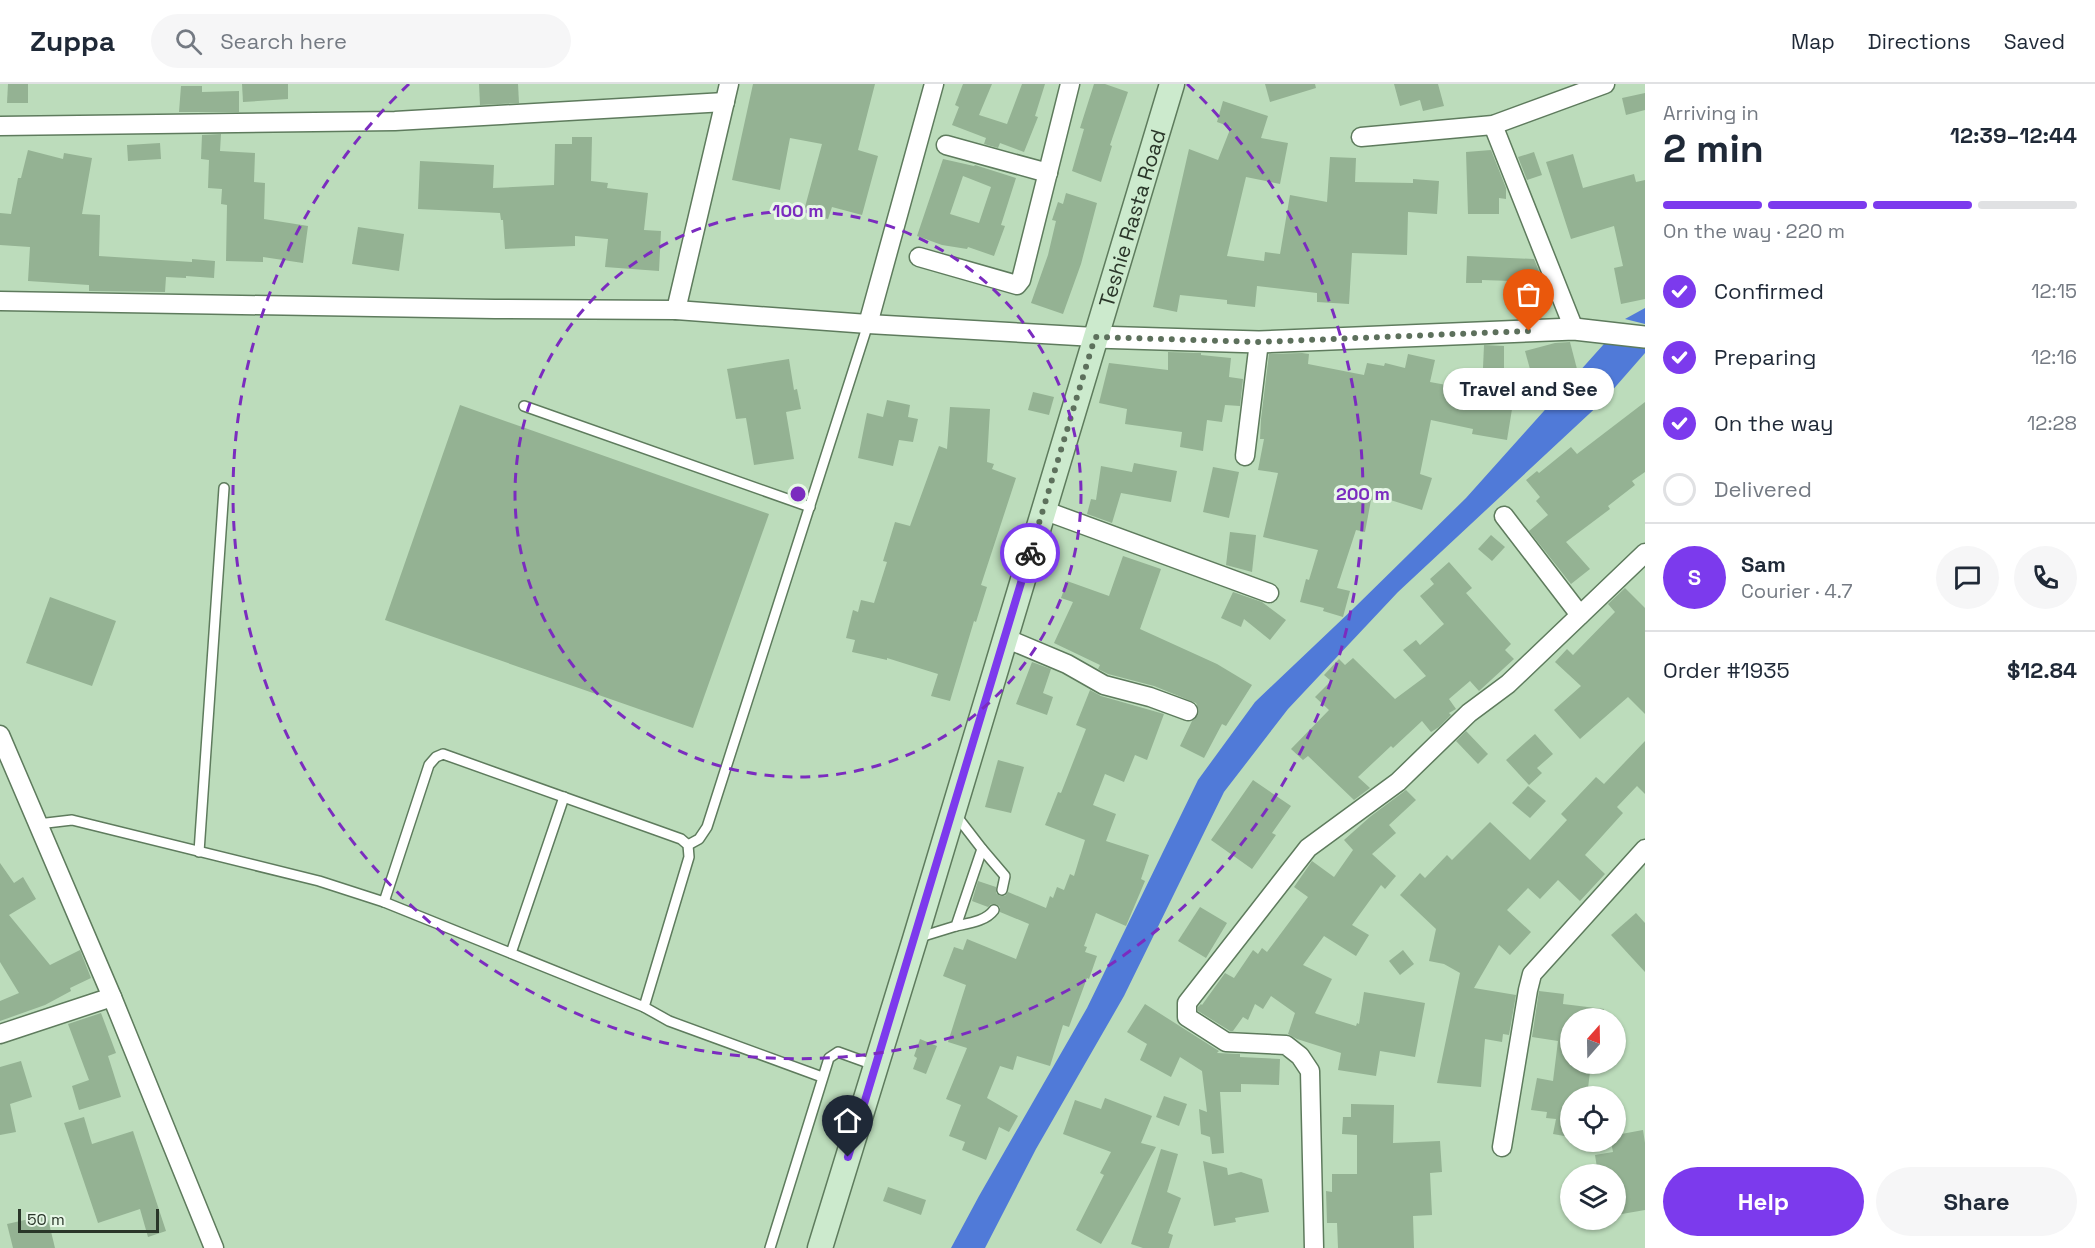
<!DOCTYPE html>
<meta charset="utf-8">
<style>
body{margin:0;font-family:"Space Grotesk",sans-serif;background:#f6f6f7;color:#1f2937;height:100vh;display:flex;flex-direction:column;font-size:22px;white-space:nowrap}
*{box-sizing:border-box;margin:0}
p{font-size:20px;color:#747a83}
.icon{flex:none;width:33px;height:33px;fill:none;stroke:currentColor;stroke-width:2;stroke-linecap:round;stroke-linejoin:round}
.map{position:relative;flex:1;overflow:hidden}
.sheet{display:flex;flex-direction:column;background:#fff;width:450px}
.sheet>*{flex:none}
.needle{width:39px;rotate:20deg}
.fabs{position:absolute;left:1560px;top:924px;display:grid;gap:12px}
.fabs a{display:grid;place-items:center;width:66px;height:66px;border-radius:50%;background:#fff;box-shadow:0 2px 4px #0004;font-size:30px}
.scale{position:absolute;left:18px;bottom:15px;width:141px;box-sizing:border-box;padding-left:6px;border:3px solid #2a3629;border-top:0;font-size:16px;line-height:21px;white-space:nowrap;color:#2a3629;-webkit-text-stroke:4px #e7f7e7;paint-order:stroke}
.pin{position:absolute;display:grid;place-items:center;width:51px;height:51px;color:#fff;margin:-62px -26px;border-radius:50% 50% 50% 0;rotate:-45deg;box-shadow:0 0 6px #0007}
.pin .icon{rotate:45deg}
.courier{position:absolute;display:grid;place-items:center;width:60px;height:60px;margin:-30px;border:4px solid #7c3aed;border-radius:50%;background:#fff;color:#222;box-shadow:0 2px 8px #0007}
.bubble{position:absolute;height:42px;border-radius:21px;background:#fff;box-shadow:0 2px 4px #0004;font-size:20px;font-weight:700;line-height:42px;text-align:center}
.head em{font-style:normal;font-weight:700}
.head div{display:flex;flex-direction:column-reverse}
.head{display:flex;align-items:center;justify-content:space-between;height:102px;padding:0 18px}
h1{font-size:39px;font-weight:700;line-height:45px}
.bar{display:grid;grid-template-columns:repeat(4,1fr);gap:9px 6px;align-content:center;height:72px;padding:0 18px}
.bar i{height:8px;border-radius:4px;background:#e0e1e3}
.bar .active{background:#7c3aed}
.bar p{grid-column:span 4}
.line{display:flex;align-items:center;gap:15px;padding:0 18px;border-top:2px solid #e0e1e3}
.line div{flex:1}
.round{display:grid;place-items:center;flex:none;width:63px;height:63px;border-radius:32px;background:#f6f6f7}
ol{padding:0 18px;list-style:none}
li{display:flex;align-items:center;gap:18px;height:66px}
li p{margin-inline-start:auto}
li .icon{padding:6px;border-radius:50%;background:#7c3aed;color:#fff;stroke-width:4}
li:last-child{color:#747a83}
li i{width:33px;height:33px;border:3px solid #e0e1e3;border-radius:50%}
.primary-button{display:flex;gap:12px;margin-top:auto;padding:12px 18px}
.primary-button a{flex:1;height:69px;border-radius:36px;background:#7c3aed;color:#fff;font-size:24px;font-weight:700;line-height:69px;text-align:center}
.primary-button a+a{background:#f6f6f7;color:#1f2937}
header{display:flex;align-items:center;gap:36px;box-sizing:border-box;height:84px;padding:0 30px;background:#fff;border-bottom:2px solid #e0e1e3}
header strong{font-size:28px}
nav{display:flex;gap:33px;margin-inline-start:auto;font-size:21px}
.search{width:420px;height:54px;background:#f6f6f7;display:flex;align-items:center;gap:15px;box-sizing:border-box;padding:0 21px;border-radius:33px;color:#747a83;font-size:22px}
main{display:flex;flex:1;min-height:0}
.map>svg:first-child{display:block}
.water{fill:#507ad8}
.building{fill:#94b293;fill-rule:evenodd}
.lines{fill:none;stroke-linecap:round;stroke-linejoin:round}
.service-casing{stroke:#5e7b5d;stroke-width:12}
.minor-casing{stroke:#5e7b5d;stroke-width:21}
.tertiary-casing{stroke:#5e7b5d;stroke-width:24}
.secondary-casing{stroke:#5e7b5d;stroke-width:27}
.service{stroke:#fff;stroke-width:9}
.minor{stroke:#fff;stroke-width:18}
.tertiary{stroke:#fff;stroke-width:21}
.secondary{stroke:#cceacd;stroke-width:24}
.done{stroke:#5d705c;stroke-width:6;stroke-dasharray:0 10.8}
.route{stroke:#7c3aed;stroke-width:8}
.ring{fill:none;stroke:#7b2cbf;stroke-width:3;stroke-dasharray:10 8}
.labels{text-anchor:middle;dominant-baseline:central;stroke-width:6;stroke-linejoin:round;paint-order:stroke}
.street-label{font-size:21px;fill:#2a3629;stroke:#e7f7e7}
.centre{fill:#7b2cbf;stroke:#e7f7e7;stroke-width:3}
.ring-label{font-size:18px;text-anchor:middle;font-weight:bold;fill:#7b2cbf;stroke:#e7f7e7;stroke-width:6;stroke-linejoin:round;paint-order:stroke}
</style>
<header>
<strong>Zuppa</strong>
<div class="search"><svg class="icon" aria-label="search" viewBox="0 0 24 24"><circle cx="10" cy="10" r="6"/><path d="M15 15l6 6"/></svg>Search here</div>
<nav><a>Map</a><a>Directions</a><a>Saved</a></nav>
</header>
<main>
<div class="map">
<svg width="1645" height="1164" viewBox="0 0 1645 1164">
<rect width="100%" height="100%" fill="#bcdcbb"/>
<g class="water">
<polygon points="1645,224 1645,240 1625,235"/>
<polygon points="1612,251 1645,264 1645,269 1603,317 1398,508 1288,625 1224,708 1124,912 1036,1065 985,1164 951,1164 979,1112 1087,924 1198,696 1255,618 1354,524 1466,414"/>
</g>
<g class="building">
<polygon points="8,0 28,0 28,19 7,19"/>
<polygon points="242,0 288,0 288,15 243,18"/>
<polygon points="479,0 518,0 519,19 480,21"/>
<polygon points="753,0 875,0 858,66 878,72 862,131 832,123 828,135 805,129 805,123 822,60 790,54 780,106 732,96"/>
<polygon points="963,0 992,0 979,31 1007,40 1022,0 1045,0 1035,32 1038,33 1024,68 1000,59 998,64 984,60 986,54 952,41 959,23 955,21"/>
<polygon points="1094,0 1105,0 1128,8 1110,61 1112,62 1101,98 1072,87 1084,45 1080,44"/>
<polygon points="1265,0 1315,0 1316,4 1270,18"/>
<polygon points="1394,0 1438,0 1444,22 1423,27 1420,16 1400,22"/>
<polygon points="181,2 202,2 202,8 239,7 239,28 179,28"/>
<polygon points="1645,9 1645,26 1626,31 1622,14"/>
<polygon points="1223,17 1268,32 1261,54 1288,59 1280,100 1246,93 1227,172 1264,177 1265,168 1280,170 1290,111 1327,118 1330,73 1356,74 1355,98 1413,99 1413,95 1439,97 1437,130 1408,128 1407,171 1352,169 1349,220 1317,218 1317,209 1257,202 1255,223 1227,220 1227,216 1180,211 1177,228 1153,223 1189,65 1218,76 1231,43 1217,38"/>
<polygon points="221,50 220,67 255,69 254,98 265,99 264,135 308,142 303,179 263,173 263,178 226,177 227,121 221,120 222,105 208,104 209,76 201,75 202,51"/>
<polygon points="572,53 592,53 591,97 608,99 607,104 648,109 644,146 661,147 659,187 605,183 608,155 575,152 575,162 505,165 503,136 501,136 500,129 418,125 420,77 494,81 493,104 554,101 555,60 572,60"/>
<polygon points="160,59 161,75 128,77 127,61"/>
<polygon points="28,66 63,75 64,69 92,74 82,130 100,131 99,172 192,178 192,175 215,177 214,194 186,192 186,194 166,193 165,208 89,207 89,201 28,197 30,163 0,161 0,129 11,130 18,94 21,94"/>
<polygon points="1491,66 1506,104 1506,115 1499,114 1499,130 1468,130 1466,68"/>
<polygon points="1534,68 1542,91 1527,96 1518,73"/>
<polygon points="1573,70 1583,104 1634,90 1636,98 1645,96 1645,215 1621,220 1614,184 1623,182 1614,142 1571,155 1546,78"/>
<path d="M 943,75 L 974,82 L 975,81 L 1016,94 L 1001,141 L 1005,142 L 994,172 L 968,163 L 967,165 L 942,161 L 917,152 ZM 963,92 L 991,103 L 979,139 L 950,130 Z"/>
<polygon points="1066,109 1097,119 1081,180 1063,230 1031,219 1048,171 1056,137 1052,136 1058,118 1063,120"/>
<polygon points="358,143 404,150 399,187 352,180"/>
<polygon points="1467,172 1534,175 1543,197 1542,216 1510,215 1511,197 1482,196 1482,199 1466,199"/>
<polygon points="1570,258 1577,285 1533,296 1525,267 1555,259"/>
<polygon points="1484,261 1504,262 1504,285 1483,284"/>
<polygon points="1168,268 1201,269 1201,271 1231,274 1229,293 1243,295 1240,322 1225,321 1222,338 1207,336 1203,367 1180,363 1182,348 1125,340 1127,325 1099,319 1109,279 1168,286"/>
<polygon points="1302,269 1309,270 1308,280 1364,291 1367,279 1384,282 1385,279 1405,284 1408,270 1435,276 1430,298 1468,305 1467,310 1513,319 1507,356 1472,350 1473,345 1431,336 1420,390 1432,394 1422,426 1381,413 1379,418 1371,416 1365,448 1356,446 1337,504 1350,507 1343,533 1323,527 1324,524 1300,518 1306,495 1309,496 1318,466 1263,453 1278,389 1258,386 1264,355 1260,355 1261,335 1269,270"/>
<polygon points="789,275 794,306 797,305 801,325 786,328 794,375 754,381 746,334 736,335 727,285"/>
<polygon points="1033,308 1054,313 1049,331 1028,326"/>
<polygon points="887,316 910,321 908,333 918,335 913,358 899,356 893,382 858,374 867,329 883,333"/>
<polygon points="1645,318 1645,388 1632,397 1635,401 1608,422 1610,425 1566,458 1590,485 1571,500 1529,447 1548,431 1536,417 1540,413 1526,396 1537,387 1539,389 1571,363 1577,370"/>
<polygon points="460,321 769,430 693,644 385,536"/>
<polygon points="950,323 990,325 987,378 994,380 992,385 1016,394 981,501 987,503 976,538 974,537 950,617 931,612 938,590 887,574 887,576 852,568 855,556 846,554 853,526 858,528 861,516 874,519 887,478 883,477 895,438 910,442 939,362 947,365"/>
<polygon points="1134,379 1177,387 1171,418 1121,409 1112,439 1087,430 1091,415 1096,416 1101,382 1132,388"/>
<polygon points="1213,383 1239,388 1229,434 1203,428"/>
<polygon points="1230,448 1256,451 1252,488 1226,481"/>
<polygon points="1491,451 1505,463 1492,477 1478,465"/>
<polygon points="1123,472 1161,485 1140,545 1217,580 1252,601 1226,642 1222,640 1204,674 1180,662 1192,637 1198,631 1199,626 1196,619 1154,602 1108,590 1098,585 1100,581 1054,559 1073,518 1061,514 1067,497 1109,512"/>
<polygon points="1449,478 1472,504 1466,509 1511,560 1505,566 1514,575 1479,607 1470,597 1449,615 1456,625 1449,629 1451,631 1439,643 1431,648 1422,637 1393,664 1391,662 1358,693 1370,704 1354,716 1308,672 1303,676 1291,665 1329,626 1315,613 1331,597 1324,591 1339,575 1345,581 1353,574 1395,615 1426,592 1403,566 1416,556 1420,561 1444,540 1420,512 1434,500 1430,495"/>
<polygon points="1625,504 1645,524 1645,630 1628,613 1580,655 1554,626 1581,602 1555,578 1567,565 1573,571 1615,528 1608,520"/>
<polygon points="1233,508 1262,518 1286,536 1270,556 1244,535 1241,543 1221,534"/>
<polygon points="50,513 116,537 92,602 26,579"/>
<polygon points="1032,578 1051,585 1043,609 1053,613 1047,631 1016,620"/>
<polygon points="1090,606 1101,612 1164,630 1147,676 1135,671 1124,698 1105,690 1093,721 1116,730 1106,757 1149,771 1141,795 1145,797 1126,842 1096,829 1084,862 1087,863 1085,868 1097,872 1089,895 1087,894 1069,943 1063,941 1050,982 1017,972 1013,986 1000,982 987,1014 1018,1032 1009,1048 999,1043 986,1076 962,1066 965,1058 949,1052 961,1021 946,1015 967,964 948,958 966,901 943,892 954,863 963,866 967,855 1016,875 1029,840 1000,828 1000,823 996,820 991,820 988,823 972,817 978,797 996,803 996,809 1000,812 1005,812 1008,808 1046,824 1050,812 1053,814 1057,803 1064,806 1070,790 1074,792 1085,756 1045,741 1058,708 1061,709 1086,645 1076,641"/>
<polygon points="1466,647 1488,670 1478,680 1456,657"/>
<polygon points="1535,650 1553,670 1537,684 1542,689 1529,701 1506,676"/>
<polygon points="1645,657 1645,710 1637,702 1617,723 1623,729 1585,771 1605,790 1580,817 1558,796 1540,815 1528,804 1507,826 1531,848 1510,871 1499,861 1474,904 1516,911 1509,951 1503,950 1502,958 1485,955 1481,1003 1437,999 1460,889 1444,880 1429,877 1436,845 1400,811 1420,789 1425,794 1447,771 1452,776 1490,738 1530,776 1567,736 1561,730 1596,693 1604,700"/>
<polygon points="998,676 1024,683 1011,729 985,723"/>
<polygon points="1253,696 1291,722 1272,749 1276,751 1252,785 1211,756"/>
<polygon points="1528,702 1546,717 1530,734 1512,719"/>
<polygon points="1406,706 1416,716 1389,741 1396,749 1372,770 1396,792 1385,805 1381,801 1352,841 1369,851 1356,872 1324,852 1303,881 1332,895 1315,929 1317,930 1356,942 1357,939 1359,940 1364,908 1425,919 1415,973 1380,967 1376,992 1338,986 1341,969 1297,955 1288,950 1295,929 1271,912 1263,925 1255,920 1248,936 1243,933 1233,947 1230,947 1198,927 1198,923 1201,920 1202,921 1225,889 1234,894 1253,866 1258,870 1262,864 1267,868 1308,813 1294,803 1312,777 1334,793 1353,766 1344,756 1371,732"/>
<polygon points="0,779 14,799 23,793 36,815 9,831 50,881 80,866 91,894 70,904 71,907 45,921 0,937 0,917 19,909 0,878"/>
<polygon points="1200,823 1227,839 1206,874 1178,857"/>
<polygon points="1636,829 1645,839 1645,888 1611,851"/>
<polygon points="1403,866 1414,880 1400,891 1389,877"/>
<polygon points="1539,907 1564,910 1563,920 1604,925 1604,934 1570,934 1570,980 1591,980 1587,1012 1570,1012 1570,1053 1553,1050 1556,1035 1546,1034 1547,1028 1531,1026 1537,994 1553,997 1558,957 1532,953"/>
<polygon points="1145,920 1219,967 1217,969 1240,970 1240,973 1280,975 1279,1001 1241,1000 1241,1008 1220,1008 1224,1069 1212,1070 1210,1053 1201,1050 1199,1025 1207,1028 1202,987 1180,973 1171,993 1140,976 1147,960 1127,948"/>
<polygon points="101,929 116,969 108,972 121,1013 79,1026 72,1002 89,996 68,940"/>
<polygon points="920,955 937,962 926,990 913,985 917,974 914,972"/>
<polygon points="21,977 32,1013 10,1020 16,1048 0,1051 0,983"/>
<polygon points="1164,1012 1187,1020 1179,1042 1156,1033"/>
<polygon points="1105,1014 1152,1032 1141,1059 1156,1063 1101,1160 1076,1146 1104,1091 1100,1089 1111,1068 1063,1050 1075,1016 1101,1025"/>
<polygon points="1351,1020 1394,1021 1393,1059 1440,1057 1442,1088 1430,1089 1432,1131 1413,1132 1414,1164 1338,1164 1337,1139 1327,1139 1326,1107 1332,1108 1332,1090 1357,1090 1357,1051 1342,1050 1343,1033 1351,1033"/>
<polygon points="84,1033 92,1060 133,1047 166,1147 148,1153 140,1125 98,1139 64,1039"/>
<polygon points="1643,1046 1645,1059 1645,1126 1616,1131 1616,1090 1598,1090 1595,1071 1613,1068 1611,1058 1616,1058 1616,1051"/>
<polygon points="1161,1065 1178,1070 1167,1108 1181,1114 1168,1149 1173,1151 1169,1164 1143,1164 1131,1160"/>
<polygon points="1203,1077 1227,1084 1228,1091 1241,1088 1262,1095 1269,1128 1235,1134 1236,1138 1214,1142"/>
<polygon points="888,1103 926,1116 921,1131 883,1117"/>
<polygon points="47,1131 55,1164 13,1164 7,1140"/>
</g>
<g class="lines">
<g class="service-casing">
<g id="service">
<polyline points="524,322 810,423"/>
<polyline points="38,740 72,736 319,797 384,818 644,923 669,937 822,993"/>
<polyline points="688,761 699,755 707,743 868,240"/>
<polyline points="982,765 1005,792 1002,806"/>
<polyline points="199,768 224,404"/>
<polyline points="384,818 429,681 436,673 443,670 681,755 688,761 689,773 644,923"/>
<path d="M 956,842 C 970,839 986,837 994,826"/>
<polyline points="917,854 956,842 982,765 955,730"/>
<polyline points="511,869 564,713"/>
<polyline points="770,1164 829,974 838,968 874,981"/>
</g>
</g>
<g class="minor-casing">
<g id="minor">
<polyline points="1493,41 1574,245"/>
<polyline points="0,42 395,37 725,18"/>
<polyline points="1361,53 1493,41 1605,0"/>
<polyline points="946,61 1048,89"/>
<polyline points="919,173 1017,201 1021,196 1070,0"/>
<polyline points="0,217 495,225 676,226 868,240 1095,253"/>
<polyline points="676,226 729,0"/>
<polyline points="868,240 934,0"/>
<polyline points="1245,372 1259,258"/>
<polyline points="1043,426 1269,509"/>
<polyline points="1504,432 1580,531"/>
<polyline points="1005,554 1067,580 1104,601 1150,613 1188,627"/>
<polyline points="0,651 112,913 214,1164"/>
<polyline points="0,950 112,913"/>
<polyline points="1502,1063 1528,906 1532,890 1645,765"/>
<polyline points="1314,1164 1310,987 1300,972 1286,961 1226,958 1187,933 1187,919 1308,764 1398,698 1469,629 1508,600 1645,469"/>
</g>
</g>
<g class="tertiary-casing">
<polyline id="tertiary" points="1095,253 1259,258 1574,245 1645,253"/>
</g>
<g class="secondary-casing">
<g id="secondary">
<path id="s1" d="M 820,1164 L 915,855 L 1172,0"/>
</g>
</g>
<use href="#service" class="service"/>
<use href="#minor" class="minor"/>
<use href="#tertiary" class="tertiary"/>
<use href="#secondary" class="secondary"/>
</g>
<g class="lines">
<polyline class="done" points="1030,469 1095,253 1259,258 1529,247"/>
<polyline class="route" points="848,1073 1030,469"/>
</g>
<g class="ring">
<circle cx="798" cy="410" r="283"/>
<path d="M1187 0A565 565 0 1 1 409 0"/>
</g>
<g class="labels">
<g class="street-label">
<text stroke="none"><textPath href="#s1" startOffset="1076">Teshie Rasta Road</textPath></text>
</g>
</g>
<circle cx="798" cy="410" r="9" class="centre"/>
<g class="ring-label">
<text x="798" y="133">100 m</text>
<text x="1363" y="416">200 m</text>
</g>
</svg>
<div class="fabs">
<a><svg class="needle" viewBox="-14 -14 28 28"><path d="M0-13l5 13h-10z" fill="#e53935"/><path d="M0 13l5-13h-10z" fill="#747a83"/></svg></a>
<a><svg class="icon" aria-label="locate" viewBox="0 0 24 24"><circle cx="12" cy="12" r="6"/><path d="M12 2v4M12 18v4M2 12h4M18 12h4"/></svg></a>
<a><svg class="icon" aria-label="layers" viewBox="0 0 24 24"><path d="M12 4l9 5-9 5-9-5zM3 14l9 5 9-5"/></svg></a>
</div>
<div class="scale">50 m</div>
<div class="pin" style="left:1529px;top:247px;background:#ea580c"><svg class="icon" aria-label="bag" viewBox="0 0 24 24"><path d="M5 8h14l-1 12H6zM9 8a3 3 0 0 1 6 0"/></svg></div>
<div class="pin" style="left:848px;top:1073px;background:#1f2937"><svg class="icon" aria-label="home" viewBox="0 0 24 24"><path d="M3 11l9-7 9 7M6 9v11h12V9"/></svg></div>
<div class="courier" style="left:1030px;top:469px"><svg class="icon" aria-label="bike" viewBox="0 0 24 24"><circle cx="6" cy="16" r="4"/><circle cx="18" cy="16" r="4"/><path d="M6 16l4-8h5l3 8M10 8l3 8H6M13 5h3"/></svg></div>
<div class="bubble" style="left:1443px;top:284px;width:171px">Travel and See</div>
</div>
<section class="sheet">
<div class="head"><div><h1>2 min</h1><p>Arriving in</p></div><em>12:39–12:44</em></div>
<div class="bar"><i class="active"></i><i class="active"></i><i class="active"></i><i></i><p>On the way · 220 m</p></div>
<ol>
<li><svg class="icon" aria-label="check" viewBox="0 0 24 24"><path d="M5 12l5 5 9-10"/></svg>Confirmed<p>12:15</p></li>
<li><svg class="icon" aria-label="check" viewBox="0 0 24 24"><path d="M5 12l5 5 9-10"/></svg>Preparing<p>12:16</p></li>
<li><svg class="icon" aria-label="check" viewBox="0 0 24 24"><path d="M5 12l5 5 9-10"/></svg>On the way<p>12:28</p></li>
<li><i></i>Delivered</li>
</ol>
<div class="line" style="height:108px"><b class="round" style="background:#7c3aed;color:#fff">S</b><div><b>Sam</b><p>Courier · 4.7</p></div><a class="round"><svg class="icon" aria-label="chat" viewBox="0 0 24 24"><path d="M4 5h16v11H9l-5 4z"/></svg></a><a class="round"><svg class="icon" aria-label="phone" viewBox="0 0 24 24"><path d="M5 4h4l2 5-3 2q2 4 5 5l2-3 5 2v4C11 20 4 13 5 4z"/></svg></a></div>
<div class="line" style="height:78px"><div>Order #1935</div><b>$12.84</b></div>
<div class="primary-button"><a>Help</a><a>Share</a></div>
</section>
</main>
